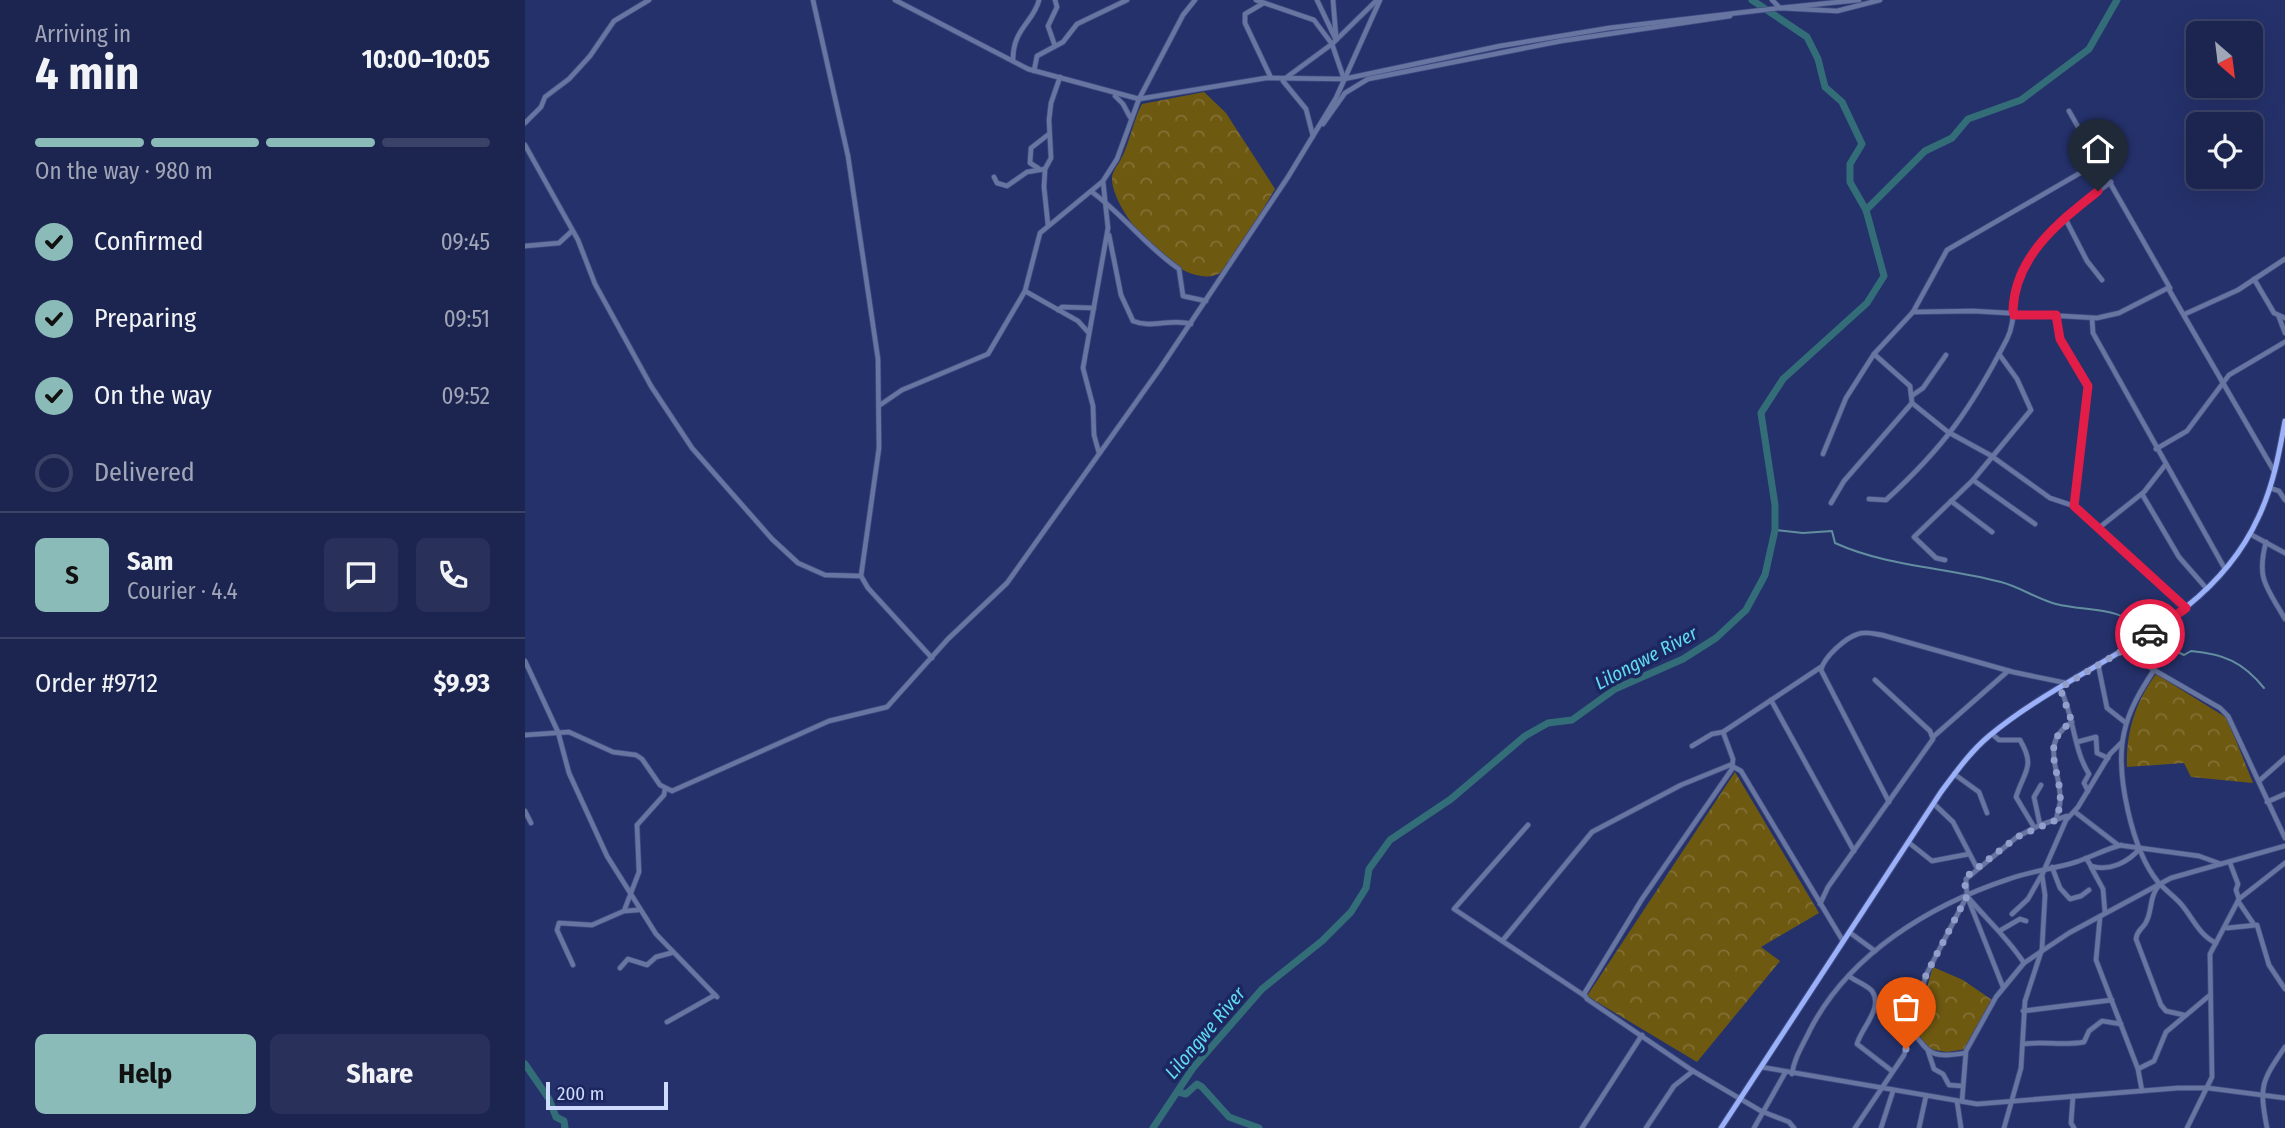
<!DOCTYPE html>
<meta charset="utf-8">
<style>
body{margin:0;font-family:"Fira Sans Condensed",sans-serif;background:#29315a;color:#f1f3f6;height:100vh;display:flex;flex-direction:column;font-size:26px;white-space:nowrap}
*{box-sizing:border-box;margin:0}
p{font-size:23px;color:#a0a5b7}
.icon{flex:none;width:38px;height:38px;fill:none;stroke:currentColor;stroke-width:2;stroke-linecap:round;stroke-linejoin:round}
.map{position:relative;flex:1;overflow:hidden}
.sheet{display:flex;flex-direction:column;background:#1c2550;width:525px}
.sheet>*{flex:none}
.needle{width:46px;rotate:152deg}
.fabs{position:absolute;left:1661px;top:21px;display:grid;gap:14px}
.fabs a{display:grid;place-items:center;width:77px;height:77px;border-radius:10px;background:#1c2550;box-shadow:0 7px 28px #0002,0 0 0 2px #3a4267;font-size:35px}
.scale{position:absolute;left:21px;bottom:18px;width:122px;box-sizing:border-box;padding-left:7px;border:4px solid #cedafe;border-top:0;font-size:19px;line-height:24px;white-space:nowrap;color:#cedafe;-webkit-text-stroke:5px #1c265f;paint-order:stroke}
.pin{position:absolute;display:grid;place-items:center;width:60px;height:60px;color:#fff;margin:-72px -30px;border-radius:50% 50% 50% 0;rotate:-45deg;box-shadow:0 0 7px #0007}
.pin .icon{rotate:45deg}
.courier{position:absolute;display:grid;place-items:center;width:70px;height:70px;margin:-35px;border:5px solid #e11d48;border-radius:50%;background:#fff;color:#222;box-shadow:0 2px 9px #0007}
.headline em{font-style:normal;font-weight:700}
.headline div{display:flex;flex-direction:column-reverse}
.headline{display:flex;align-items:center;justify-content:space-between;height:119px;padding:0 35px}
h1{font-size:46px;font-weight:700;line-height:52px}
.bar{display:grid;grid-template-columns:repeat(4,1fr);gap:10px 7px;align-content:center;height:84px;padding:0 35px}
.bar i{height:9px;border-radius:5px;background:#3a4267}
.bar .selected{background:#8bbbb9}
.bar p{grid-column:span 4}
.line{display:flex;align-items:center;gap:18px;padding:0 35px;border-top:2px solid #3a4267}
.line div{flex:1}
.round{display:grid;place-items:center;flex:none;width:74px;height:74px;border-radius:10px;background:#29315a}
ol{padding:0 35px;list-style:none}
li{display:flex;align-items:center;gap:21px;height:77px}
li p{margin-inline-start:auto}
li .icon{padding:7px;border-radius:50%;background:#8bbbb9;color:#111;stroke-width:4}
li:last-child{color:#a0a5b7}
li i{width:38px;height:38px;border:4px solid #3a4267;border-radius:50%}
.primary-button{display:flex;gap:14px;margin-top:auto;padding:14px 35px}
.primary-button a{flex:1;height:80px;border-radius:10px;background:#8bbbb9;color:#111;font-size:28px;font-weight:700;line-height:80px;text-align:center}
.primary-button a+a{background:#29315a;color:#f1f3f6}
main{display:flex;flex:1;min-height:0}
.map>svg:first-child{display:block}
.forest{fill:url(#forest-crowns)}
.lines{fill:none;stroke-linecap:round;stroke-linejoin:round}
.stream{stroke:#628ea0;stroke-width:2}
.river{stroke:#336e78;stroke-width:7}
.minor-casing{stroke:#404c83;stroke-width:6}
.major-casing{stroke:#404c83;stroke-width:7}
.minor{stroke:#6775a1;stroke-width:4.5}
.major{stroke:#9bb1fa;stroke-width:5}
.done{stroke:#939fcb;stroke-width:7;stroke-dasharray:0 12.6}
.route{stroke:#e11d48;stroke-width:9}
.labels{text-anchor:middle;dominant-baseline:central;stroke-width:7;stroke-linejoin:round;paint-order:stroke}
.water-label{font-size:19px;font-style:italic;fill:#60dcf1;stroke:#1c265f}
</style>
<main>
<section class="sheet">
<div class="headline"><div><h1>4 min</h1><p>Arriving in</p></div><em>10:00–10:05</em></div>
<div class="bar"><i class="selected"></i><i class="selected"></i><i class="selected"></i><i></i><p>On the way · 980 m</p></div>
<ol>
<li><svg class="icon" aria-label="check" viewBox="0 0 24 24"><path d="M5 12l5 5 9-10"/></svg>Confirmed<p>09:45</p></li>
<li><svg class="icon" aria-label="check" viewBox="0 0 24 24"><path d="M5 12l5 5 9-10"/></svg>Preparing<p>09:51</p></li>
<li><svg class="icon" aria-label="check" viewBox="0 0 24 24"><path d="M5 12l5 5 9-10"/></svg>On the way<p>09:52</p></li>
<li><i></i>Delivered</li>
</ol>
<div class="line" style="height:126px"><b class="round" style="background:#8bbbb9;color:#111">S</b><div><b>Sam</b><p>Courier · 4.4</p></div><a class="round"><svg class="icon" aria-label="chat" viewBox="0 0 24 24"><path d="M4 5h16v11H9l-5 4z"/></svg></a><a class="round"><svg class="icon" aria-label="phone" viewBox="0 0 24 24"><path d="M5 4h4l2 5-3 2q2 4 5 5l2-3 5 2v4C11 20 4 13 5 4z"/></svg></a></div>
<div class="line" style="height:91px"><div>Order #9712</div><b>$9.93</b></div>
<div class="primary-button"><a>Help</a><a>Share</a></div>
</section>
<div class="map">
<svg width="1760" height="1128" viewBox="0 0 1760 1128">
<defs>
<pattern id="forest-crowns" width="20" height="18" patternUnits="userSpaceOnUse" patternTransform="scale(1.75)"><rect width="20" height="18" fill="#6e5911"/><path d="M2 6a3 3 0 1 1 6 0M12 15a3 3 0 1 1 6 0" fill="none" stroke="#827035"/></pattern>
</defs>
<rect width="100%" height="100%" fill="#25316b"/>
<g class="forest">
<path d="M 679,92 L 701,113 L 750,189 C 740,205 709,262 698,271 C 662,299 586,213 587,178 C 587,172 593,165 596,159 C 605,142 608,121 617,104 Z"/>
<path d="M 1631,674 L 1702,718 L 1728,783 L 1666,777 L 1659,763 L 1602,767 C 1601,732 1610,703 1631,674 Z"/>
<polygon points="1210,772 1294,913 1236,947 1255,961 1172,1062 1062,996"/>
<polygon points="1408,967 1438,980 1467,1000 1441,1049 1422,1052 1404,1049 1389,1029"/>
</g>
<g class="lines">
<g class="stream">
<path d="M 1250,530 L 1278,533 L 1307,531 L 1310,543 C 1363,567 1421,567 1476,582 C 1495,587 1512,599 1531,604 C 1562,612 1595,605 1620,632"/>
<path d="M 1626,639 L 1659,655 L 1666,651 C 1699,654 1718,662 1739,688"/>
</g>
<g class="river">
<polyline points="1227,0 1282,37 1293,59 1300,87 1317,102 1337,144 1325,164 1325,182 1341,210"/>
<polyline points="0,1064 24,1099 31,1117 39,1121 40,1128"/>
<polyline points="653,1092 661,1094 672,1084 677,1087 704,1117 734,1128"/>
<polyline points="628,1128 668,1068 737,989 797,941 826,912 841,888 844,869 865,840 926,799 1000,736 1023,723 1047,720 1090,689 1158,659 1191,638 1221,610 1240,575 1250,530 1250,505 1236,413 1258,379 1342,303 1359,276 1341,210 1400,151 1427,138 1443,119 1496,100 1564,49 1592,0"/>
</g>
<g class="minor-casing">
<g id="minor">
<polyline points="288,0 323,156 353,359 354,448 336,576 343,588 407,658"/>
<polyline points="370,0 503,69 614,99 741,78 819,79 975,46 1084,28 1255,8 1312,11 1355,0"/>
<polyline points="731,0 789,20 807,44 819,79"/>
<polyline points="792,0 811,40"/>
<polyline points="808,0 811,36"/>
<polyline points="1247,0 1255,8 1334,0"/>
<polyline points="737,4 720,14 720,23 746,78"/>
<polyline points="530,46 523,26 532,7 530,0"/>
<path d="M 488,61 C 487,29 509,22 514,0"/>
<polyline points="509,71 512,56 538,42 552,24 602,0"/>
<polyline points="758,80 807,44 852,0"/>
<polyline points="758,81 781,109 788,136"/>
<polyline points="590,96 598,104 605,117"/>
<polyline points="1544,111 1645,288"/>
<polyline points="0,123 16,107 20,97 44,79 65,56 89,21 124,0"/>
<polyline points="798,124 820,93 843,79 1036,41 1205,16"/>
<polyline points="0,145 53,240 70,284 126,386 167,448 247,539 273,563 300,575 336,576"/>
<polyline points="513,168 505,163 506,148 524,134"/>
<polyline points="469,177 472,183 482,186 502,172 520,169"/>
<path d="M 567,192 C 600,216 618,244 654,269 L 658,296 L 681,301"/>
<polyline points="1541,220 1562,261 1577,280"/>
<polyline points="523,225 519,187 520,169 526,158 524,120 526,103 535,77"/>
<path d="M 584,235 L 596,295 L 608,321 C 627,329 645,318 666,324"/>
<polyline points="0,246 34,243 47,231"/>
<polyline points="1729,279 1749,313 1760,318"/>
<polyline points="500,291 553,321 563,332"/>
<polyline points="533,310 537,307 569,308"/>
<polyline points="1388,312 1448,311 1572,318 1594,313 1643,288 1749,471"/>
<polyline points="1660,314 1713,290 1760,259"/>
<polyline points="1531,315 1535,339 1563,386 1549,506"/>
<polyline points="1754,317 1760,333"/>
<polyline points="1567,318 1568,333 1700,569"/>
<polyline points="1388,395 1398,388 1421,355"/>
<polyline points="1387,403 1423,432 1465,455 1525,498 1549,506 1661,608"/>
<polyline points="355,405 377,390 463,354 500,291 515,233 577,182"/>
<polyline points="1631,449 1662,431 1704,375 1760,342"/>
<polyline points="574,453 569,435 568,406 558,368 583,228 578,181 592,159 614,99 658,15 670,0"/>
<polyline points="1298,454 1321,398 1349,354 1388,312 1422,250 1574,162"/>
<polyline points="1448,480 1510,524"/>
<polyline points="1745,488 1754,491 1760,500"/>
<polyline points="1617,494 1654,557 1682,589"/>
<path d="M 1344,499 L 1361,500 C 1419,447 1446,409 1482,339 C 1492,319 1486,297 1494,277 C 1508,241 1555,204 1586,182"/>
<polyline points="1426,501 1467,532"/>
<polyline points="1306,503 1319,481 1387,403 1385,386 1349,354"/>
<polyline points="1575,527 1619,492 1641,464"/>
<polyline points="1725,534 1760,553"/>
<path d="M 1741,542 C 1731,580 1742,587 1760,619"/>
<polyline points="1420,560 1411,558 1389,537 1448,480 1506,410 1492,379 1474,354"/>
<polyline points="1600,649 1629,670 1695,708 1703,716 1760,838"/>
<polyline points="0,661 33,732 44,773 82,856 131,934 192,997"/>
<polyline points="1573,664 1582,708 1601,723"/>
<path d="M 1629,670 C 1616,690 1604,709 1599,733 C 1590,773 1607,850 1633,882 C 1639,889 1649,896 1656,904 C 1668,918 1674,935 1691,943"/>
<path d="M 1535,688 C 1549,715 1548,749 1564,774 L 1559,783 L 1563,791"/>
<polyline points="1246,700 1329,851"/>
<polyline points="1198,732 1208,759 1207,769 1117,899 1059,994 1062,999 1168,1071 1236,1111 1264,1122 1269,1128"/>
<path d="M 1467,734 L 1474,740 L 1495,740 C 1511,767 1499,771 1491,797 L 1509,827"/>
<polyline points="0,735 44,732 88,752 111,755 117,759 135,785 147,791 304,721 362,707 423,639 482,583 634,370 763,177 811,98 855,0"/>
<polyline points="1408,737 1483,671"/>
<polyline points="1552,742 1571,737 1572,753 1583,758"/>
<polyline points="1167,746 1187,734 1198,732 1296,667"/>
<polyline points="1429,774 1454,792 1462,813"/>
<polyline points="1734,781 1760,758"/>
<path d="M 1364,802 L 1296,670 C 1299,657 1320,638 1333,634 C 1341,631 1349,634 1357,635 L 1488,672 L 1541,683"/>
<polyline points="1742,802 1760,794"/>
<polyline points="1409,804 1428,822 1452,868"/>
<polyline points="0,811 6,823"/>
<polyline points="1550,812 1593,845 1674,856 1696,864"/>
<path d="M 1531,820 C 1532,814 1534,809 1535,803 C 1538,773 1512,744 1547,722"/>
<polyline points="1003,825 929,909 1060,996"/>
<polyline points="1515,825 1509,797 1516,785"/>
<polyline points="1383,842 1407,861 1444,854"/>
<path d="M 1561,858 L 1566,866 C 1584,872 1604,862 1615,848"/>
<polyline points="1705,863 1713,884 1711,890 1714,899"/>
<polyline points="1527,867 1535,888 1545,899 1556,896 1564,890"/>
<polyline points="1566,867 1578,889 1580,913"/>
<path d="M 1634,885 C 1623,899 1628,912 1620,924 C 1615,931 1612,931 1611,939 L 1636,1005 L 1641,1011 L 1659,1015"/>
<polyline points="1713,901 1728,923"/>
<polyline points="1295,904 1303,887 1408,739 1405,731 1350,680"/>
<polyline points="99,911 114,872 112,825 139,795 140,789"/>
<polyline points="1487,914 1503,899 1516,876"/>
<polyline points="1575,917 1571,960 1613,1069 1617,1091"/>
<polyline points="1702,928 1732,925 1744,965 1760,989"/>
<polyline points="1476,930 1495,919 1501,921"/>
<polyline points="1324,932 1350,951"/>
<polyline points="978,940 1067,832 1156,785 1205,765 1216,771 1318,941"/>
<polyline points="48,965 32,930 34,923 67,925 99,911 113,910"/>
<polyline points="95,968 103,959 122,965 131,957 146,953"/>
<path d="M 1324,976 C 1330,981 1342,985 1347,991 C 1359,1008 1336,1028 1332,1044 L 1367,1071"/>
<polyline points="1478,987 1442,896 1441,879 1492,837 1515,825 1542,816"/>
<polyline points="1498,1011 1587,1000"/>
<polyline points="142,1022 190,995"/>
<path d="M 1386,1033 C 1394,1037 1395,1043 1402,1049 C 1412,1058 1427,1055 1440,1053"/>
<path d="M 1498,1044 C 1519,1041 1538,1046 1559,1042 L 1564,1031 L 1577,1021 L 1596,1024"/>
<polyline points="1403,1051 1409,1069 1418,1074 1424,1085 1437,1086"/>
<polyline points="1236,1067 1452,1104 1653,1088 1683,1088 1760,1098"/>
<polyline points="1613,1069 1629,1061 1641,1032 1685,995"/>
<path d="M 1267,1074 C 1269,1058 1278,1045 1285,1030 C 1324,954 1405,905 1484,879 C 1506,871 1529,869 1551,862 C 1566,857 1581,849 1596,845"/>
<polyline points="1548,1096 1546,1123 1549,1128"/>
<polyline points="1432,1101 1436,1128"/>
<polyline points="1437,1101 1441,1051 1471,997 1499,963 1544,933 1646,878 1760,846"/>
<polyline points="1057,1128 1117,1035"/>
<polyline points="1121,1128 1149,1086 1168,1071"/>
<polyline points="1229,1128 1260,1073"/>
<path d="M 1330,1128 L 1379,1055 L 1401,975 L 1442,896 C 1461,919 1482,937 1499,963"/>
<polyline points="1356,1128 1368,1091"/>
<polyline points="1394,1128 1401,1096"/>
<polyline points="1479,1128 1496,1068 1500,1001 1517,949 1520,895 1517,875 1541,820 1553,807 1585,754 1597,742"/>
<polyline points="1662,1128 1687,1077 1685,954 1714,899 1760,863"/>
<path d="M 1742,1128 C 1734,1086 1736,1082 1760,1047"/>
</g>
</g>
<g class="major-casing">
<path id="major" d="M 1196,1128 L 1416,792 C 1431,772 1445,752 1464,736 C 1552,662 1682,630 1733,518 C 1748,487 1754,454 1760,421"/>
</g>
<use href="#minor" class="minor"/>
<use href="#major" class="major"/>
</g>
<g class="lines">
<path class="done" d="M 1381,1049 L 1401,975 L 1442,896 L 1440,886 L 1442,876 L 1492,837 L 1531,820 C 1532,814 1535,809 1535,803 C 1538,773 1512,744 1547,722 L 1535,688 L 1625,634"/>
<path class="route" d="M 1573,191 C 1534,222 1490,256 1488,310 L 1489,315 L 1531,315 L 1535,339 L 1563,386 L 1549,506 L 1661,608 L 1625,634"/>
</g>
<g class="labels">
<g class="water-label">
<text transform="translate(1121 658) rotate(-28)">Lilongwe River</text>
<text transform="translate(680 1033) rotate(-50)">Lilongwe River</text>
</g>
</g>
</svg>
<div class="fabs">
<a><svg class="needle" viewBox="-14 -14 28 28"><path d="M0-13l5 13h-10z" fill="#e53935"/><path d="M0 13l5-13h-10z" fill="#a0a5b7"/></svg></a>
<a><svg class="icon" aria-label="locate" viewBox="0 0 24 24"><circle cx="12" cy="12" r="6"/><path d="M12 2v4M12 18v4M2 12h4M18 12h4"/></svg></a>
</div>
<div class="scale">200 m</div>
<div class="pin" style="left:1381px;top:1049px;background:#ea580c"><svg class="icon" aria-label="bag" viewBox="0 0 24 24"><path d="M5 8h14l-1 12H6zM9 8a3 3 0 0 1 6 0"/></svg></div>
<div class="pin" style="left:1573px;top:191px;background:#1f2937"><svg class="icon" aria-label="home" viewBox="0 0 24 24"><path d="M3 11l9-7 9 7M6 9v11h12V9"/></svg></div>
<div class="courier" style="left:1625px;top:634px"><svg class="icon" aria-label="car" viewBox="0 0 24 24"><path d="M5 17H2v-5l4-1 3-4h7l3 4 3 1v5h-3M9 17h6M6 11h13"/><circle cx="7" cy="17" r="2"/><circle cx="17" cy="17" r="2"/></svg></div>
</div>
</main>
